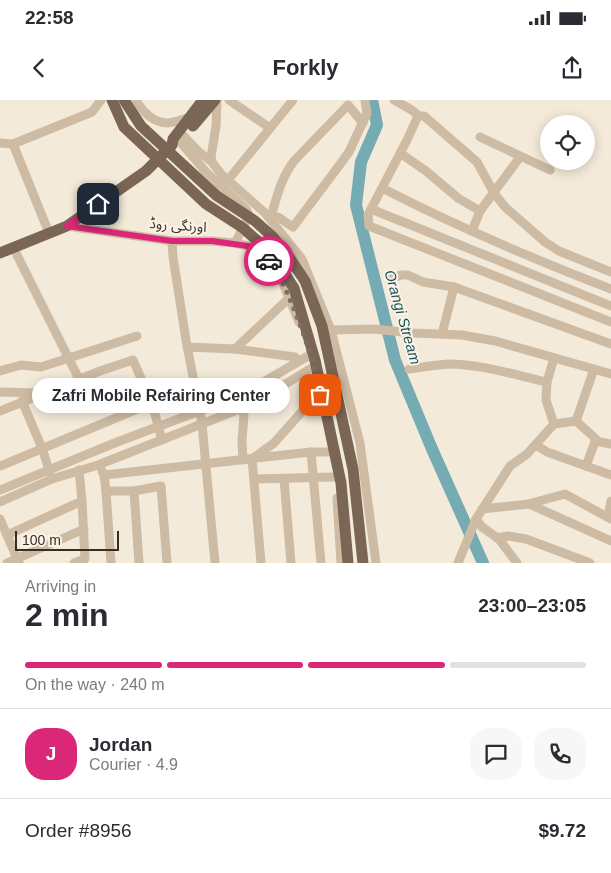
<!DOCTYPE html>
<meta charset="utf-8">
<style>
body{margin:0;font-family:Arial,"Noto Sans Arabic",sans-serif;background:#f7f7f7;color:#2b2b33;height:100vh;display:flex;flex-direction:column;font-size:19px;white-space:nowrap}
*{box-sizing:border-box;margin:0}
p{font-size:16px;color:#7c7c81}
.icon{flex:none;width:28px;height:28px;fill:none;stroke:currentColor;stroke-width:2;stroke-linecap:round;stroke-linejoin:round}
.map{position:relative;height:463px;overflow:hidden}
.details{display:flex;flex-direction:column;background:#fff;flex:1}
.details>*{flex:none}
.buttons{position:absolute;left:540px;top:15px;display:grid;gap:10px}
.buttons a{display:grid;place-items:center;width:55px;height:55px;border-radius:50%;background:#fff;box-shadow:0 2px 12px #0003;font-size:25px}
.scale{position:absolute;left:15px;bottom:12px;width:104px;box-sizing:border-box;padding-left:5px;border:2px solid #382d26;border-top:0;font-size:14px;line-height:18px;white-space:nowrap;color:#382d26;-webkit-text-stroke:4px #fbf3e6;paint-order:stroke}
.pin{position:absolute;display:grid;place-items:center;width:42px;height:42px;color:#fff;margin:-21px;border-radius:10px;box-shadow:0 2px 8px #0006}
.courier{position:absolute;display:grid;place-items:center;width:50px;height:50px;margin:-25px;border:4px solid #db2777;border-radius:50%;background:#fff;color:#222;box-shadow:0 1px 6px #0007}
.bubble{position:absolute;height:35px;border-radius:18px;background:#fff;box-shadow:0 2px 12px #0003;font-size:16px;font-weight:600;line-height:35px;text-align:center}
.overview em{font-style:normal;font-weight:600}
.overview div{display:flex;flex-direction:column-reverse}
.overview{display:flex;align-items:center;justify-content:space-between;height:85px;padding:0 25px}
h1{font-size:32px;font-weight:600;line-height:38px}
.bar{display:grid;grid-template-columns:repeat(4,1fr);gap:8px 5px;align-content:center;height:60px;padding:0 25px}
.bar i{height:6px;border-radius:4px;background:#e1e1e2}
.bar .active{background:#db2777}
.bar p{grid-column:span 4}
.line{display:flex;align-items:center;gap:12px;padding:0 25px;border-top:1px solid #e1e1e2}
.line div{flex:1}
.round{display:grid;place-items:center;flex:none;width:52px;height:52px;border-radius:20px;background:#f7f7f7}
.status{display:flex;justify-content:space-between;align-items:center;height:35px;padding:0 25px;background:#fff;direction:ltr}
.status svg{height:14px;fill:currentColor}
header{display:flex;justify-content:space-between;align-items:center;height:65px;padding:0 25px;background:#fff;font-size:22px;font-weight:600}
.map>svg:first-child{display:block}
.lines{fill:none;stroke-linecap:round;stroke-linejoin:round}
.river{stroke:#75abb3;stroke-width:12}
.minor{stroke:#cdbba4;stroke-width:9}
.major{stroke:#7b6656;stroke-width:11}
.major-bridge{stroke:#7b6656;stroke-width:11}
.done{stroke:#7a6f65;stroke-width:5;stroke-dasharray:0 9}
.route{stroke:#db2777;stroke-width:6}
.labels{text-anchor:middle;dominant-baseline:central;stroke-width:4;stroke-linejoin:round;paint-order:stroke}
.street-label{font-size:14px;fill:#382d26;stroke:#fbf3e6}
.water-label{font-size:15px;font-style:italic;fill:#18525d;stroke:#fbf3e6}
</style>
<div class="status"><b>22:58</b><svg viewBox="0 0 49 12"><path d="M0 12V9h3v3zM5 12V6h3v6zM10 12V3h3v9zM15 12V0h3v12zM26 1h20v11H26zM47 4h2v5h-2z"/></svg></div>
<header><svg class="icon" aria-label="back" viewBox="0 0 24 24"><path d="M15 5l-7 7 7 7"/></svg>Forkly<svg class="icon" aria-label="share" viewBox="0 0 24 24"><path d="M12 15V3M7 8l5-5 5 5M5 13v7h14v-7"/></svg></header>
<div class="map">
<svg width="611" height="463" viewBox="0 0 611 463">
<rect width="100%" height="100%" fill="#f4ead9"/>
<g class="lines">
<polyline class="river" points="372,0 377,25 361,62 356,105 395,260 432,349 483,463"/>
<g class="minor">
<path d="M 136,0 C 139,6 143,11 149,16 C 163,27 174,23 190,17"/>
<polyline points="217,0 216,26 211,57 212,62 221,74 265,113 302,159 331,230 360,343 376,463"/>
<polyline points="229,0 270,28"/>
<path d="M 394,0 C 402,6 413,8 418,16 L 407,40 L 371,109 L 368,115 L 369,126 L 611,222"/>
<polyline points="418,16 424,16 477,62 494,93 505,107 545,142 559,151 611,172"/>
<polyline points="180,32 198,51 212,62"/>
<polyline points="176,37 206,72 246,109 248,113 248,118 235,143"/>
<polyline points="480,37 550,70"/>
<polyline points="0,43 13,44 92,12 101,0"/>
<polyline points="13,44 49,133"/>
<polyline points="400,53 426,71 458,98 480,111"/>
<polyline points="228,80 293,0"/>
<path d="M 382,88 C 456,126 533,159 611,189"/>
<polyline points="371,109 611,206"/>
<polyline points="268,116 278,117 293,127 341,63 349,52 367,13 365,0"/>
<path d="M 271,116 C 277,97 281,78 294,61 L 348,5 L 363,23"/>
<polyline points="67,126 172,141 212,141 235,143 256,148 271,164 282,181 299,222"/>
<polyline points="472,131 480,111 520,57"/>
<polyline points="172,141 173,157 186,240 202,324 215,463"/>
<polyline points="13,147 79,279"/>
<polyline points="391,179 401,175 408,175 423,182 454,187 611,244"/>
<polyline points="331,230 373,229 413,233 462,235 495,241 611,274"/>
<polyline points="442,234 454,187"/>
<polyline points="187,247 235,249 295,257 298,261"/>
<polyline points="235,249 286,201"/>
<path d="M 409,269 C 422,267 435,265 448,264 C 481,264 515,275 547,282"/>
<polyline points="0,271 21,265 41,267 137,236"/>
<polyline points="0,292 38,293"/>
<polyline points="22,301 42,348 50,373"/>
<polyline points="241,309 244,315 242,340 243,360"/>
<polyline points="0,311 100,271 133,260 152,303 162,340"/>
<polyline points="576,321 596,339 586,366"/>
<polyline points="554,324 546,300 547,282 554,258"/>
<polyline points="595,341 611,344"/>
<polyline points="536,345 547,352 611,375"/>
<polyline points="0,366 152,303"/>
<polyline points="102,371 104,375 106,391 111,463"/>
<polyline points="104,375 311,352"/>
<polyline points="254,379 334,377"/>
<polyline points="284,379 291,463"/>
<polyline points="0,390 117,342 221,303 246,292 310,255"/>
<polyline points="106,391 134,391 139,463"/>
<polyline points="134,391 161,386 167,463"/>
<polyline points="337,398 341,463"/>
<polyline points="0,402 52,379 98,365 255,303 313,267"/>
<polyline points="528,404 565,394 611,419"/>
<polyline points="482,409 529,404 611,441"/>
<polyline points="608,417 611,401"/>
<polyline points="0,419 19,463"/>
<polyline points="476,419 482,427 499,439 517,463"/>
<polyline points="7,435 82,401"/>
<polyline points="497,438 508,436 526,439 590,463"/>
<polyline points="7,463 84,429"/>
<polyline points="74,463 85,459 82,401 79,370"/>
<polyline points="261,463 252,359 274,343 314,298"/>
<polyline points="321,463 311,352 330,352"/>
<polyline points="458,463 476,419 510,366 527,354 554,324 576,321 594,269"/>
</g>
<g class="major">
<polyline points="193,26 215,0"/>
<polyline points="0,153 67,126 146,71 172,45 173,39 203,0"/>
</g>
<g class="major-bridge">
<polyline points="112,0 124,27 206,104 243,128 271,153 294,188 315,260 341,383 348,463"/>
<polyline points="124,0 141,26 217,96 255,121 272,136 287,154 305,181 322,226 353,369 363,463"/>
</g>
</g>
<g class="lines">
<path class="done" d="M 269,161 C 279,173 285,188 291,202 C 304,233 314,263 320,295"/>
<polyline class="route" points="98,104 67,126 172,141 212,141 248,146 256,148 269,161"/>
</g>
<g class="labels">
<g class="street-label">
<text transform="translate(178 125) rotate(4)">اورنگی روڈ</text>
</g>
<g class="water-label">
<text transform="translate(403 217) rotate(74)">Orangi Stream</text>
</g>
</g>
</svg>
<div class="buttons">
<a><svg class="icon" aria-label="locate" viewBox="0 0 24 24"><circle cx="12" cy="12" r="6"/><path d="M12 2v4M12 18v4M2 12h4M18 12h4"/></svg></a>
</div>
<div class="scale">100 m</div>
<div class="pin" style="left:320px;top:295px;background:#ea580c"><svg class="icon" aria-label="bag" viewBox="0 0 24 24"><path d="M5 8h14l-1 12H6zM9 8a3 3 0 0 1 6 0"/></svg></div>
<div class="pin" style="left:98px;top:104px;background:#1f2937"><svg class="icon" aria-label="home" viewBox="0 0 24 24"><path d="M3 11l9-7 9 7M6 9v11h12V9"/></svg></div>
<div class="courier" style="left:269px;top:161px"><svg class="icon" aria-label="car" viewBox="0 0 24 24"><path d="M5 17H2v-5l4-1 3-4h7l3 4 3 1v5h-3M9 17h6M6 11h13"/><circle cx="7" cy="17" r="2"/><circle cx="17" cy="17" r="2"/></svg></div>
<div class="bubble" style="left:32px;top:278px;width:258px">Zafri Mobile Refairing Center</div>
</div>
<section class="details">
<div class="overview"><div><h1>2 min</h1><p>Arriving in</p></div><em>23:00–23:05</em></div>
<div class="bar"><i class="active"></i><i class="active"></i><i class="active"></i><i></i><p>On the way · 240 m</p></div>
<div class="line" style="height:90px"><b class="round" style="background:#db2777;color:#fff">J</b><div><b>Jordan</b><p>Courier · 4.9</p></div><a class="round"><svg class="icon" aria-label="chat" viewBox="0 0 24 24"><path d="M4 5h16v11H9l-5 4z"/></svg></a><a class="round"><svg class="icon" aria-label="phone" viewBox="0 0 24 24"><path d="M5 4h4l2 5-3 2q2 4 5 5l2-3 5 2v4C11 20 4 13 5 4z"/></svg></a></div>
<div class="line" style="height:65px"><div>Order #8956</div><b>$9.72</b></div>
</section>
